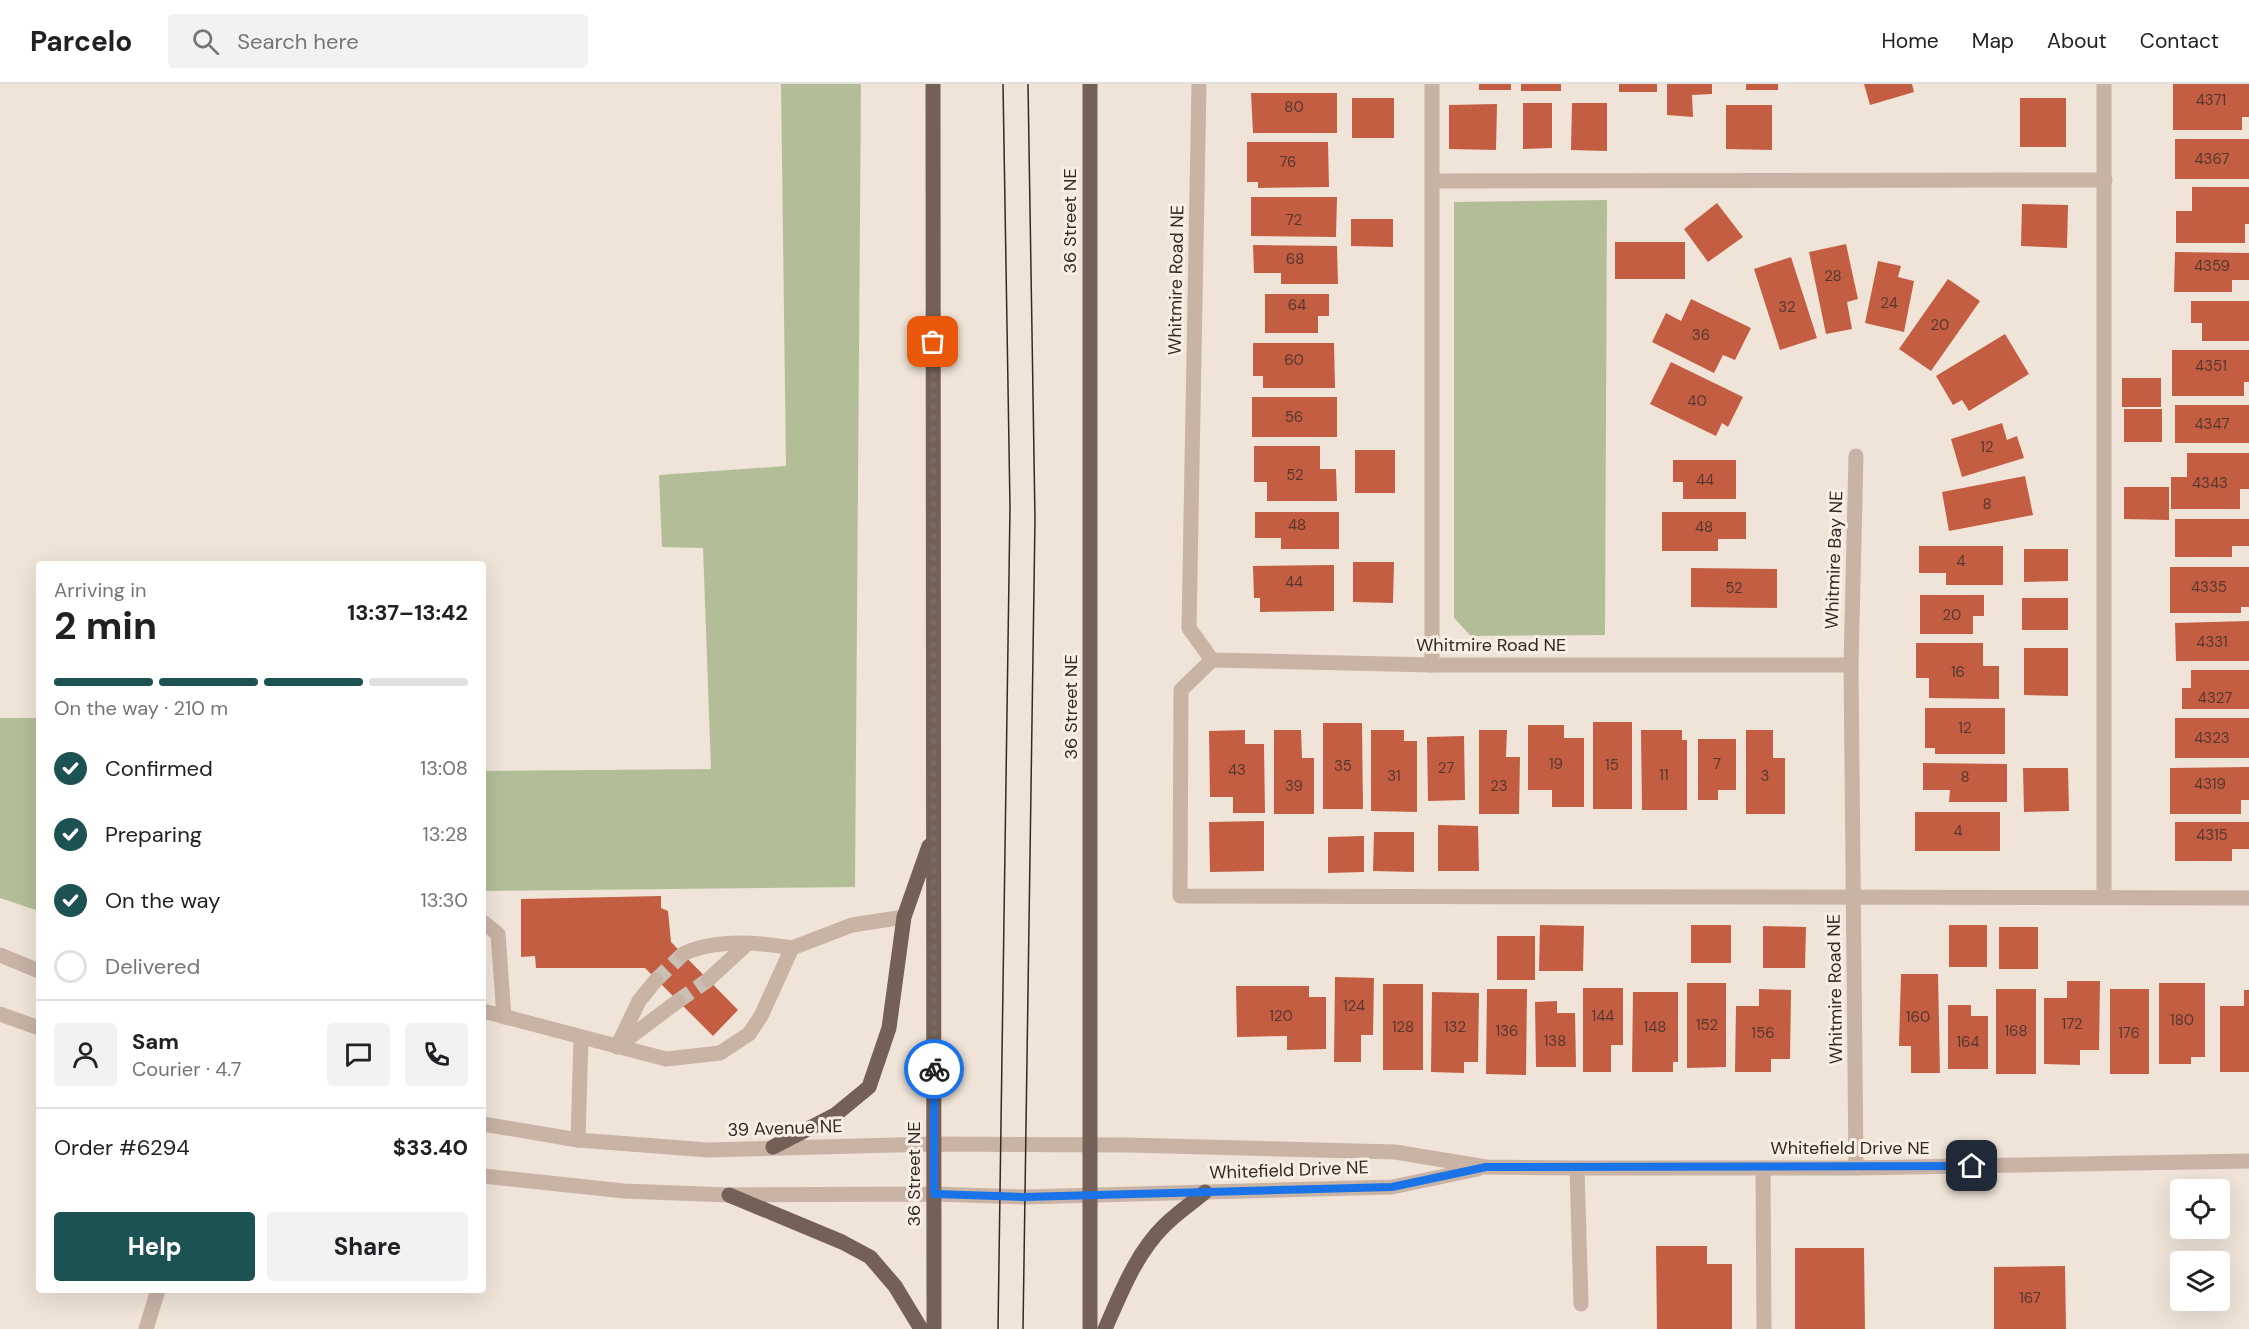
<!DOCTYPE html>
<meta charset="utf-8">
<style>
body{margin:0;font-family:"DM Sans",sans-serif;background:#f2f2f2;color:#202124;height:100vh;display:flex;flex-direction:column;font-size:22px;white-space:nowrap}
*{box-sizing:border-box;margin:0}
p{font-size:20px;color:#757577}
.icon{flex:none;width:33px;height:33px;fill:none;stroke:currentColor;stroke-width:2;stroke-linecap:round;stroke-linejoin:round}
.map{position:relative;flex:1;overflow:hidden}
.sheet{position:absolute;left:36px;top:477px;width:450px;height:732px;display:flex;flex-direction:column;background:#fff;border-radius:6px;box-shadow:0 6px 24px #0002}
.sheet>*{flex:none}
.buttons{position:absolute;left:2170px;top:1095px;display:grid;gap:12px}
.buttons a{display:grid;place-items:center;width:60px;height:60px;border-radius:6px;background:#fff;box-shadow:0 6px 24px #0002;font-size:30px}
.pin{position:absolute;display:grid;place-items:center;width:51px;height:51px;color:#fff;margin:-26px;border-radius:12px;box-shadow:0 3px 9px #0006}
.courier{position:absolute;display:grid;place-items:center;width:60px;height:60px;margin:-30px;border:4px solid #1a73e8;border-radius:50%;background:#fff;color:#222;box-shadow:0 2px 8px #0007}
.headline em{font-style:normal;font-weight:700}
.headline div{display:flex;flex-direction:column-reverse}
.headline{display:flex;align-items:center;justify-content:space-between;height:102px;padding:0 18px}
h1{font-size:39px;font-weight:700;line-height:45px}
.bar{display:grid;grid-template-columns:repeat(4,1fr);gap:9px 6px;align-content:center;height:72px;padding:0 18px}
.bar i{height:8px;border-radius:4px;background:#e0e0e0}
.bar .on{background:#1d5253}
.bar p{grid-column:span 4}
.line{display:flex;align-items:center;gap:15px;padding:0 18px;border-top:2px solid #e0e0e0}
.line div{flex:1}
.round{display:grid;place-items:center;flex:none;width:63px;height:63px;border-radius:6px;background:#f2f2f2}
ol{padding:0 18px;list-style:none}
li{display:flex;align-items:center;gap:18px;height:66px}
li p{margin-inline-start:auto}
li .icon{padding:6px;border-radius:50%;background:#1d5253;color:#fff;stroke-width:4}
li:last-child{color:#757577}
li i{width:33px;height:33px;border:3px solid #e0e0e0;border-radius:50%}
.cta{display:flex;gap:12px;margin-top:auto;padding:12px 18px}
.cta a{flex:1;height:69px;border-radius:6px;background:#1d5253;color:#fff;font-size:24px;font-weight:700;line-height:69px;text-align:center}
.cta a+a{background:#f2f2f2;color:#202124}
header{display:flex;align-items:center;gap:36px;box-sizing:border-box;height:84px;padding:0 30px;background:#fff;border-bottom:2px solid #e0e0e0}
header strong{font-size:28px}
nav{display:flex;gap:33px;margin-inline-start:auto;font-size:21px}
.search{width:420px;height:54px;background:#f2f2f2;display:flex;align-items:center;gap:15px;box-sizing:border-box;padding:0 21px;border-radius:6px;color:#757577;font-size:22px}
.map>svg:first-child{display:block}
.green{fill:#b3be99}
.building{fill:#c35e43}
.lines{fill:none;stroke-linecap:round;stroke-linejoin:round}
.minor-tunnel{stroke:#cabfb4;stroke-width:15;stroke-dasharray:15 8;stroke-linecap:butt}
.minor{stroke:#c8b3a5;stroke-width:15}
.major{stroke:#756057;stroke-width:15}
.tram{stroke:#332a26;stroke-width:1.5}
.done{stroke:#756b64;stroke-width:6;stroke-dasharray:0 10.8}
.route{stroke:#1a73e8;stroke-width:8}
.labels{text-anchor:middle;dominant-baseline:central;stroke-width:6;stroke-linejoin:round;paint-order:stroke}
.number-label{font-size:15px;fill:#57372d}
.street-label{font-size:18px;fill:#332a26;stroke:#f8eee4}
</style>
<header>
<strong>Parcelo</strong>
<div class="search"><svg class="icon" aria-label="search" viewBox="0 0 24 24"><circle cx="10" cy="10" r="6"/><path d="M15 15l6 6"/></svg>Search here</div>
<nav><a>Home</a><a>Map</a><a>About</a><a>Contact</a></nav>
</header>
<div class="map">
<svg width="2249" height="1245" viewBox="0 0 2249 1245">
<rect width="100%" height="100%" fill="#f0e4d8"/>
<g class="green">
<polygon points="781,0 861,0 855,803 483,807 483,687 711,685 703,464 662,463 659,391 786,382"/>
<polygon points="1607,116 1605,551 1471,552 1454,534 1454,118"/>
<polygon points="0,634 39,634 39,827 0,814"/>
</g>
<g class="building">
<rect x="1479" y="0" width="32" height="6"/>
<rect x="1521" y="0" width="40" height="7"/>
<rect x="1619" y="0" width="38" height="8"/>
<polygon points="1667,0 1712,0 1712,10 1692,11 1693,33 1667,31"/>
<rect x="1746" y="0" width="32" height="6"/>
<polygon points="1864,0 1912,0 1914,8 1870,21"/>
<polygon points="2173,0 2249,0 2249,33 2242,33 2242,46 2173,46"/>
<polygon points="1251,9 1337,9 1337,49 1253,49"/>
<rect x="1352" y="14" width="42" height="40"/>
<rect x="2020" y="14" width="46" height="49"/>
<polygon points="1523,19 1552,19 1552,64 1523,65"/>
<polygon points="1572,19 1607,19 1607,67 1571,66"/>
<polygon points="1497,20 1496,66 1449,65 1449,21"/>
<polygon points="1726,21 1772,21 1772,66 1726,65"/>
<rect x="2175" y="55" width="74" height="40"/>
<polygon points="1247,58 1328,58 1329,103 1258,104 1258,98 1247,98"/>
<polygon points="2192,103 2249,103 2249,140 2245,140 2245,159 2176,159 2176,127 2192,127"/>
<polygon points="1251,113 1337,113 1336,153 1251,152"/>
<polygon points="1717,119 1743,153 1708,178 1684,145"/>
<polygon points="2022,120 2068,121 2067,164 2021,162"/>
<polygon points="1351,135 1393,135 1393,163 1351,162"/>
<rect x="1615" y="158" width="70" height="37"/>
<polygon points="1846,160 1858,215 1847,218 1852,245 1826,250 1809,168"/>
<polygon points="1253,161 1337,162 1338,200 1281,200 1281,189 1254,189"/>
<polygon points="2175,168 2249,169 2249,196 2232,196 2232,208 2174,208"/>
<polygon points="1791,173 1817,254 1780,266 1754,185"/>
<polygon points="1878,177 1901,182 1898,193 1914,197 1904,248 1865,239"/>
<polygon points="1948,195 1980,217 1931,287 1899,265"/>
<polygon points="1265,210 1329,210 1329,232 1318,232 1318,249 1265,249"/>
<polygon points="1691,215 1751,244 1735,276 1723,271 1714,289 1652,258 1666,229 1681,237"/>
<polygon points="2191,217 2249,217 2249,257 2202,257 2202,239 2191,239"/>
<polygon points="2005,250 2029,290 1969,327 1962,316 1953,321 1936,292"/>
<polygon points="1253,259 1334,259 1335,304 1263,304 1263,292 1253,292"/>
<polygon points="2172,266 2249,266 2249,298 2244,298 2244,312 2172,312"/>
<polygon points="1671,278 1743,313 1728,343 1722,339 1716,352 1650,320"/>
<rect x="2122" y="294" width="39" height="29"/>
<rect x="1252" y="313" width="85" height="40"/>
<rect x="2175" y="321" width="74" height="38"/>
<rect x="2124" y="325" width="38" height="33"/>
<polygon points="2002,339 2007,356 2017,352 2024,374 1962,393 1951,355"/>
<polygon points="1254,362 1320,362 1320,385 1336,385 1337,417 1267,417 1267,398 1254,398"/>
<rect x="1355" y="366" width="40" height="43"/>
<polygon points="2187,369 2249,369 2249,405 2240,405 2240,425 2171,425 2171,393 2187,393"/>
<polygon points="1673,376 1736,376 1736,415 1683,415 1683,398 1673,398"/>
<polygon points="2025,392 2033,431 1949,447 1942,408"/>
<polygon points="2124,403 2169,403 2169,436 2124,435"/>
<polygon points="1255,428 1339,428 1339,465 1281,465 1281,454 1255,454"/>
<polygon points="1662,428 1746,428 1746,455 1718,455 1718,467 1662,467"/>
<polygon points="2175,435 2249,435 2249,462 2232,462 2232,473 2175,473"/>
<polygon points="1919,462 2003,462 2003,501 1946,501 1946,489 1919,489"/>
<polygon points="2024,465 2068,465 2068,497 2024,498"/>
<polygon points="1353,478 1394,478 1393,519 1353,518"/>
<polygon points="1334,481 1334,527 1260,528 1260,514 1254,514 1253,482"/>
<polygon points="2170,483 2249,483 2249,523 2241,523 2241,529 2170,529"/>
<polygon points="1691,484 1777,485 1777,524 1691,523"/>
<polygon points="1920,511 1984,511 1984,532 1973,532 1973,550 1920,550"/>
<rect x="2022" y="514" width="46" height="32"/>
<polygon points="2249,537 2249,577 2176,577 2175,539"/>
<polygon points="1916,559 1983,559 1983,582 1999,582 1999,615 1929,614 1929,594 1916,594"/>
<polygon points="2024,564 2068,564 2068,612 2024,611"/>
<polygon points="2191,586 2249,586 2249,625 2182,625 2182,604 2191,604"/>
<polygon points="1925,624 2005,624 2005,670 1935,670 1935,664 1925,664"/>
<rect x="2175" y="634" width="74" height="40"/>
<rect x="1593" y="638" width="39" height="87"/>
<polygon points="1323,639 1362,639 1363,725 1323,725"/>
<polygon points="1528,641 1564,641 1564,654 1584,654 1584,723 1552,723 1552,706 1528,706"/>
<polygon points="1245,646 1245,660 1264,660 1265,729 1233,729 1233,713 1210,713 1209,647"/>
<polygon points="1274,646 1301,646 1302,674 1314,674 1314,730 1274,730"/>
<polygon points="1371,646 1404,646 1404,657 1417,657 1417,728 1371,727"/>
<polygon points="1479,646 1507,646 1506,673 1520,673 1519,730 1479,730"/>
<polygon points="1641,646 1682,646 1682,656 1687,656 1687,726 1642,726"/>
<polygon points="1746,646 1773,646 1773,674 1785,674 1785,730 1746,730"/>
<polygon points="1464,652 1465,716 1428,717 1427,653"/>
<polygon points="1698,655 1736,655 1736,706 1718,706 1718,716 1698,716"/>
<polygon points="1923,679 2007,680 2007,718 1949,718 1950,706 1923,706"/>
<polygon points="2249,683 2249,716 2241,716 2241,730 2170,730 2170,684"/>
<polygon points="2023,684 2068,684 2069,727 2024,728"/>
<rect x="1915" y="728" width="85" height="39"/>
<polygon points="1264,737 1264,787 1210,788 1209,738"/>
<polygon points="2175,738 2249,738 2249,765 2232,765 2232,777 2175,777"/>
<polygon points="1438,741 1478,742 1479,787 1438,787"/>
<polygon points="1374,748 1414,748 1414,788 1373,787"/>
<polygon points="1364,752 1364,788 1328,789 1328,753"/>
<polygon points="661,812 661,824 668,827 671,858 738,926 713,952 645,884 536,884 535,872 521,873 521,815"/>
<polygon points="1540,841 1584,842 1583,887 1539,887"/>
<rect x="1691" y="841" width="40" height="38"/>
<rect x="1949" y="841" width="38" height="42"/>
<polygon points="1763,842 1806,843 1805,884 1763,884"/>
<rect x="1999" y="843" width="39" height="42"/>
<rect x="1497" y="852" width="38" height="44"/>
<polygon points="1901,890 1938,890 1940,989 1911,989 1911,962 1899,962"/>
<polygon points="1335,893 1374,894 1373,951 1361,951 1361,978 1334,978"/>
<polygon points="2067,897 2100,897 2099,966 2080,966 2080,981 2044,980 2044,914 2067,914"/>
<polygon points="1687,899 1726,899 1726,983 1687,984"/>
<polygon points="2159,899 2205,899 2205,973 2191,973 2191,980 2159,980"/>
<rect x="1383" y="900" width="40" height="86"/>
<polygon points="1236,902 1309,902 1309,913 1326,913 1326,965 1287,966 1287,952 1237,953"/>
<polygon points="1583,904 1623,904 1623,961 1611,961 1611,988 1583,988"/>
<polygon points="1487,905 1527,905 1526,991 1486,990"/>
<polygon points="1759,905 1791,906 1790,975 1771,975 1771,988 1735,988 1736,922 1759,922"/>
<rect x="1996" y="905" width="40" height="85"/>
<rect x="2110" y="905" width="39" height="85"/>
<polygon points="2244,906 2249,906 2249,988 2220,988 2220,922 2244,922"/>
<polygon points="1432,908 1479,909 1478,978 1464,978 1464,989 1431,988"/>
<polygon points="1633,908 1678,908 1678,978 1673,978 1673,988 1632,988"/>
<polygon points="1557,917 1557,929 1575,929 1576,983 1536,983 1535,918"/>
<polygon points="1948,921 1971,921 1971,932 1988,932 1988,985 1948,985"/>
<polygon points="1656,1162 1707,1162 1707,1180 1732,1180 1732,1245 1657,1245"/>
<polygon points="1795,1164 1864,1164 1865,1245 1795,1245"/>
<polygon points="2065,1182 2066,1245 1994,1245 1994,1183"/>
</g>
<g class="lines">
<g class="minor-tunnel">
<polyline points="656,896 683,870"/>
<polyline points="678,917 708,896"/>
</g>
<g class="minor">
<polyline points="1199,0 1189,544 1212,576 1432,581 1851,581"/>
<polyline points="1432,0 1432,581"/>
<polyline points="1433,97 2105,96"/>
<polyline points="1212,576 1181,606 1180,812 2249,814"/>
<polyline points="2104,813 2104,0"/>
<polyline points="483,838 498,850 504,933"/>
<path d="M 683,870 C 715,855 758,858 792,864"/>
<polyline points="0,871 39,887"/>
<polyline points="708,896 747,860"/>
<polyline points="483,927 666,975 720,969 749,950 761,932 792,864 852,841 904,833"/>
<polyline points="0,930 39,944"/>
<polyline points="618,962 678,917"/>
<polyline points="617,963 639,917 656,896"/>
<polyline points="483,1040 578,1056 708,1066 934,1060 1127,1061 1395,1068 1486,1083 1577,1084 1856,1084 2249,1077"/>
<polyline points="578,1056 581,954"/>
<polyline points="1577,1084 1581,1220"/>
<polyline points="1763,1084 1764,1245"/>
<polyline points="1856,1084 1851,581 1856,372"/>
<polyline points="483,1092 624,1107 729,1111 934,1110 1024,1113 1392,1103 1478,1085"/>
<polyline points="146,1245 158,1206"/>
</g>
<g class="major">
<polyline points="933,0 934,1245"/>
<polyline points="773,1063 835,1031 869,1003 889,944 904,833 929,762"/>
<polyline points="729,1111 842,1158 870,1173 895,1202 921,1245"/>
<polyline points="1090,1245 1090,0"/>
<path d="M 1105,1245 C 1121,1209 1136,1169 1165,1141 C 1177,1129 1192,1119 1205,1108"/>
</g>
<g class="tram">
<polyline points="998,1245 1010,423 1003,0"/>
<polyline points="1023,1245 1035,435 1028,0"/>
</g>
</g>
<g class="lines">
<polyline class="done" points="933,258 934,985"/>
<polyline class="route" points="934,985 934,1110 1024,1113 1392,1103 1486,1083 1972,1082"/>
</g>
<g class="labels">
<g class="number-label">
<text x="2211" y="16">4371</text>
<text x="1294" y="23">80</text>
<text x="2212" y="75">4367</text>
<text x="1288" y="78">76</text>
<text x="1294" y="136">72</text>
<text x="1295" y="175">68</text>
<text x="2212" y="182">4359</text>
<text x="1833" y="192">28</text>
<text x="1889" y="219">24</text>
<text x="1297" y="221">64</text>
<text x="1787" y="223">32</text>
<text x="1940" y="241">20</text>
<text x="1701" y="251">36</text>
<text x="1294" y="276">60</text>
<text x="2211" y="282">4351</text>
<text x="1697" y="317">40</text>
<text x="1294" y="333">56</text>
<text x="2212" y="340">4347</text>
<text x="1987" y="363">12</text>
<text x="1295" y="391">52</text>
<text x="1705" y="396">44</text>
<text x="2210" y="399">4343</text>
<text x="1987" y="420">8</text>
<text x="1297" y="441">48</text>
<text x="1704" y="443">48</text>
<text x="1961" y="477">4</text>
<text x="1294" y="498">44</text>
<text x="2209" y="503">4335</text>
<text x="1734" y="504">52</text>
<text x="1952" y="531">20</text>
<text x="2212" y="558">4331</text>
<text x="1958" y="588">16</text>
<text x="2215" y="614">4327</text>
<text x="1965" y="644">12</text>
<text x="2212" y="654">4323</text>
<text x="1556" y="680">19</text>
<text x="1717" y="680">7</text>
<text x="1612" y="681">15</text>
<text x="1343" y="682">35</text>
<text x="1446" y="684">27</text>
<text x="1237" y="686">43</text>
<text x="1664" y="691">11</text>
<text x="1394" y="692">31</text>
<text x="1765" y="692">3</text>
<text x="1965" y="693">8</text>
<text x="2210" y="700">4319</text>
<text x="1294" y="702">39</text>
<text x="1499" y="702">23</text>
<text x="1958" y="747">4</text>
<text x="2212" y="751">4315</text>
<text x="1354" y="922">124</text>
<text x="1281" y="932">120</text>
<text x="1603" y="932">144</text>
<text x="1918" y="933">160</text>
<text x="2182" y="936">180</text>
<text x="2072" y="940">172</text>
<text x="1707" y="941">152</text>
<text x="1403" y="943">128</text>
<text x="1455" y="943">132</text>
<text x="1655" y="943">148</text>
<text x="1507" y="947">136</text>
<text x="2016" y="947">168</text>
<text x="1763" y="949">156</text>
<text x="2129" y="949">176</text>
<text x="1555" y="957">138</text>
<text x="1968" y="958">164</text>
<text x="2030" y="1214">167</text>
</g>
<g class="street-label">
<text transform="translate(1070 137) rotate(-90)">36 Street NE</text>
<text transform="translate(1176 196) rotate(-89)">Whitmire Road NE</text>
<text transform="translate(1834 476) rotate(-88)">Whitmire Bay NE</text>
<text x="1491" y="561">Whitmire Road NE</text>
<text transform="translate(1071 623) rotate(-90)">36 Street NE</text>
<text transform="translate(1835 905) rotate(-91)">Whitmire Road NE</text>
<text transform="translate(785 1044) rotate(-2)">39 Avenue NE</text>
<text x="1850" y="1064">Whitefield Drive NE</text>
<text transform="translate(1289 1086) rotate(-2)">Whitefield Drive NE</text>
<text transform="translate(914 1090) rotate(-90)">36 Street NE</text>
</g>
</g>
</svg>
<div class="buttons">
<a><svg class="icon" aria-label="locate" viewBox="0 0 24 24"><circle cx="12" cy="12" r="6"/><path d="M12 2v4M12 18v4M2 12h4M18 12h4"/></svg></a>
<a><svg class="icon" aria-label="layers" viewBox="0 0 24 24"><path d="M12 4l9 5-9 5-9-5zM3 14l9 5 9-5"/></svg></a>
</div>
<div class="pin" style="left:933px;top:258px;background:#ea580c"><svg class="icon" aria-label="bag" viewBox="0 0 24 24"><path d="M5 8h14l-1 12H6zM9 8a3 3 0 0 1 6 0"/></svg></div>
<div class="pin" style="left:1972px;top:1082px;background:#1f2937"><svg class="icon" aria-label="home" viewBox="0 0 24 24"><path d="M3 11l9-7 9 7M6 9v11h12V9"/></svg></div>
<div class="courier" style="left:934px;top:985px"><svg class="icon" aria-label="bike" viewBox="0 0 24 24"><circle cx="6" cy="16" r="4"/><circle cx="18" cy="16" r="4"/><path d="M6 16l4-8h5l3 8M10 8l3 8H6M13 5h3"/></svg></div>
<section class="sheet">
<div class="headline"><div><h1>2 min</h1><p>Arriving in</p></div><em>13:37–13:42</em></div>
<div class="bar"><i class="on"></i><i class="on"></i><i class="on"></i><i></i><p>On the way · 210 m</p></div>
<ol>
<li><svg class="icon" aria-label="check" viewBox="0 0 24 24"><path d="M5 12l5 5 9-10"/></svg>Confirmed<p>13:08</p></li>
<li><svg class="icon" aria-label="check" viewBox="0 0 24 24"><path d="M5 12l5 5 9-10"/></svg>Preparing<p>13:28</p></li>
<li><svg class="icon" aria-label="check" viewBox="0 0 24 24"><path d="M5 12l5 5 9-10"/></svg>On the way<p>13:30</p></li>
<li><i></i>Delivered</li>
</ol>
<div class="line" style="height:108px"><a class="round"><svg class="icon" aria-label="person" viewBox="0 0 24 24"><circle cx="12" cy="8" r="4"/><path d="M4 21q1-7 8-7t8 7"/></svg></a><div><b>Sam</b><p>Courier · 4.7</p></div><a class="round"><svg class="icon" aria-label="chat" viewBox="0 0 24 24"><path d="M4 5h16v11H9l-5 4z"/></svg></a><a class="round"><svg class="icon" aria-label="phone" viewBox="0 0 24 24"><path d="M5 4h4l2 5-3 2q2 4 5 5l2-3 5 2v4C11 20 4 13 5 4z"/></svg></a></div>
<div class="line" style="height:78px"><div>Order #6294</div><b>$33.40</b></div>
<div class="cta"><a>Help</a><a>Share</a></div>
</section>
</div>
